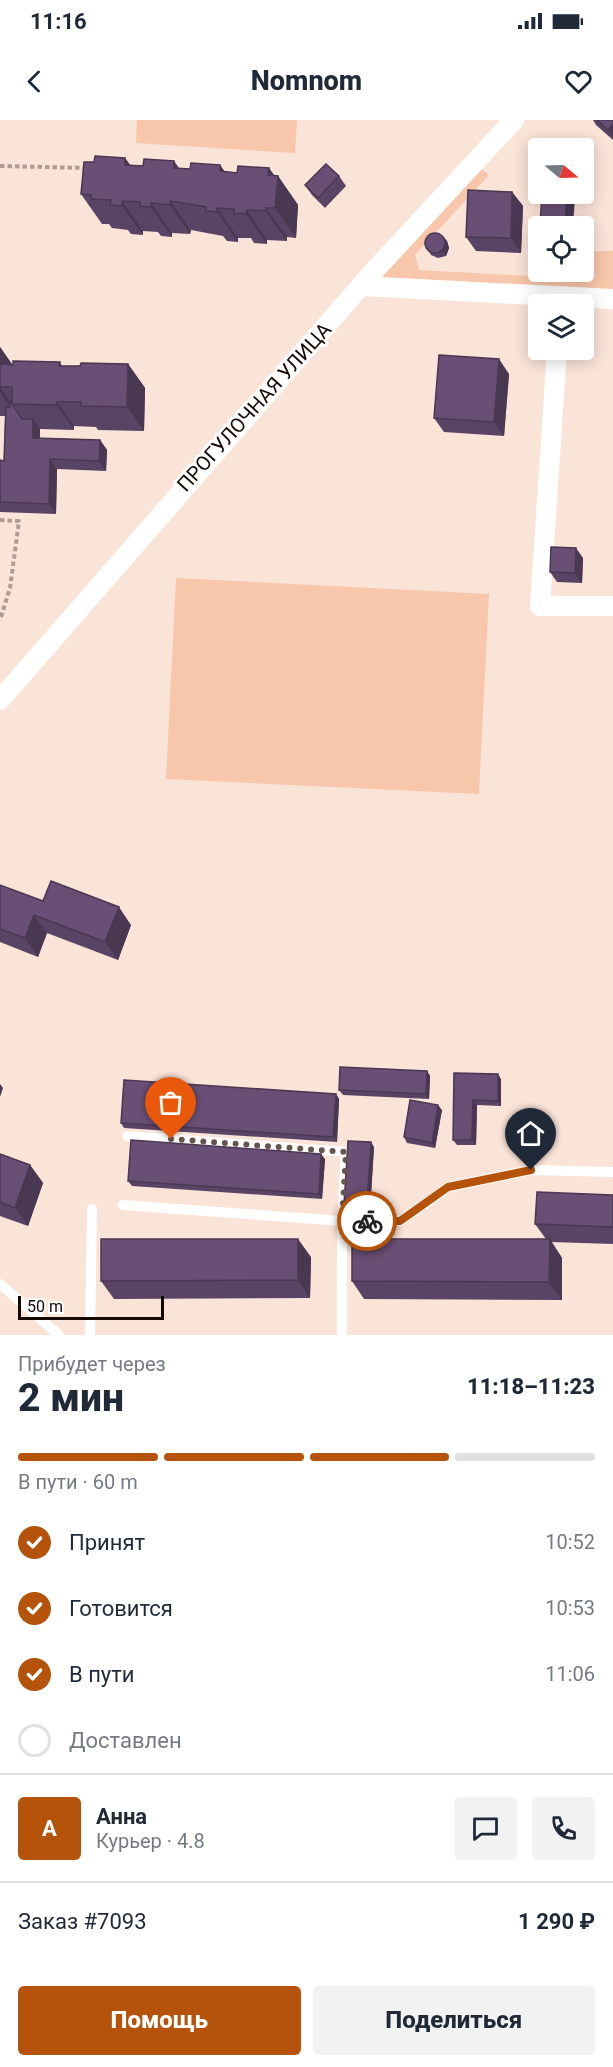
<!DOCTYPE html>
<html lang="ru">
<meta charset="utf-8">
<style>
body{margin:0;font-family:Roboto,sans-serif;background:#f2f2f3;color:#1f2937;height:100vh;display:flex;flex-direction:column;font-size:22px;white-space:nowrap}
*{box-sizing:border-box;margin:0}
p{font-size:20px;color:#747a83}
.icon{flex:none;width:33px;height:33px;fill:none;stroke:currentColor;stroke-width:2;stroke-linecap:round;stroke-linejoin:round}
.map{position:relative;height:1215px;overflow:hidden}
.drawer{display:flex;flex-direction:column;background:#fff;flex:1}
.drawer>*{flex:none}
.needle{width:39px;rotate:109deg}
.controls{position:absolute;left:528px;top:18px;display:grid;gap:12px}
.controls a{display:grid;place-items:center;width:66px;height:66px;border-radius:6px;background:#fff;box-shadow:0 3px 15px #0003;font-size:30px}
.scale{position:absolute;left:18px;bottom:15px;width:146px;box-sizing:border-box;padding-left:6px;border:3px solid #150904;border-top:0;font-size:16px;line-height:21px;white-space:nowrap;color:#150904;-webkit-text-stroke:4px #fff;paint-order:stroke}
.pin{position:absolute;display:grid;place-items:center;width:51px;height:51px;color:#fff;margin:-62px -26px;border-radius:50% 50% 50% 0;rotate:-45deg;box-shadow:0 0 6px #0007}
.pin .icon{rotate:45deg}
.courier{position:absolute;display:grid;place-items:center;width:60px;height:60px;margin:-30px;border:4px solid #b45309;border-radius:50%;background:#fff;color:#222;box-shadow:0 2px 8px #0007}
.headline em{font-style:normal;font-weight:800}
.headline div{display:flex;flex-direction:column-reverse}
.headline{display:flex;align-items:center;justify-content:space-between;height:102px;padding:0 18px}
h1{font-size:39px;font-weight:800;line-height:45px}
.bar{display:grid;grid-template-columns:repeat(4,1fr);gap:9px 6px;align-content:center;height:72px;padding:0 18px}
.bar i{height:8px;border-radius:4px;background:#e0e1e3}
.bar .on{background:#b45309}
.bar p{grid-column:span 4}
.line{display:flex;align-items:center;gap:15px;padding:0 18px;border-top:2px solid #e0e1e3}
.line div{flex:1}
.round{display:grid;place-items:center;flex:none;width:63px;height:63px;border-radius:6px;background:#f2f2f3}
ol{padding:0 18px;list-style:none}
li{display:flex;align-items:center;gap:18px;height:66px}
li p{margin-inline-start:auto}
li .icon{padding:6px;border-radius:50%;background:#b45309;color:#fff;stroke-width:4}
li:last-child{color:#747a83}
li i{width:33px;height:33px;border:3px solid #e0e1e3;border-radius:50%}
.primary-button{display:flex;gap:12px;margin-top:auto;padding:12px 18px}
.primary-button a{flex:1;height:69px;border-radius:6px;background:#b45309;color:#fff;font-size:24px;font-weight:800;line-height:69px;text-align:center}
.primary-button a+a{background:#f2f2f3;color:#1f2937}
.status{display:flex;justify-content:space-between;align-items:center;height:42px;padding:0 30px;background:#fff;direction:ltr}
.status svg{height:16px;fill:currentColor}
header{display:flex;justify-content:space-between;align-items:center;height:78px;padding:0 18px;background:#fff;font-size:27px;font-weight:800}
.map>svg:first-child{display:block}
.green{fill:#f8c6ab}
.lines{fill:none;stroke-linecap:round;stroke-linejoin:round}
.path{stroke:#b09c93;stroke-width:4;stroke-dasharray:4.5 3;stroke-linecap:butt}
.service{stroke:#fff;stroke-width:10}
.minor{stroke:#fff;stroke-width:20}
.wall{fill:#5a4465}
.shaded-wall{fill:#4a3752}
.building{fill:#694f75;stroke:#4a3752;stroke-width:1.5}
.done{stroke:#65554e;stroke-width:6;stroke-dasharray:0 10.8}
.route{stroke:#b45309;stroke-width:8}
.labels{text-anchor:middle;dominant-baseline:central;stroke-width:6;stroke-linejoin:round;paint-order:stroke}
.street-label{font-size:20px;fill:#150904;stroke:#fff}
</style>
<div class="status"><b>11:16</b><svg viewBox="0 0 49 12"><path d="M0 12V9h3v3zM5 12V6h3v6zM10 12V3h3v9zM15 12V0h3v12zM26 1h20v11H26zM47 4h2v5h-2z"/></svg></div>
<header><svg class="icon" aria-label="back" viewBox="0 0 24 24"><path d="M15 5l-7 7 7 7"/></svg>Nomnom<svg class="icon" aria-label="heart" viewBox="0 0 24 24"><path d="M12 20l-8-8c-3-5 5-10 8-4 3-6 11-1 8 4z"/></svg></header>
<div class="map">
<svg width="613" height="1215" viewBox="0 0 613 1215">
<rect width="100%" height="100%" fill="#fae3d7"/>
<g class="green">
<polygon points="137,0 297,0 295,33 136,23"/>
<polygon points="470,40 489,55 415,135 419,150 586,159 588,131 613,131 613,179 375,165"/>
<polygon points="176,458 489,474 479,674 166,659"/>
</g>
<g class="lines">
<g class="path">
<polyline points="0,46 86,48"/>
<polyline points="0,400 19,401 10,468 0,500"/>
</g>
<g class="service">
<polyline points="123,1085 342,1101 346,1032 127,1016"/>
<polyline points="0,1164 59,1215"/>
<polyline points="90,1215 92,1089"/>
<polyline points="342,1215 342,1101 400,1101 449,1067 531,1050 613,1052"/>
</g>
<g class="minor">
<polyline points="361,166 613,179"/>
<polyline points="557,230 540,486 613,486"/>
<polyline points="0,580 373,152 514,0"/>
</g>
</g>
<g class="wall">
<polygon points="593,0 613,0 613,20 596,5"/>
<polygon points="125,38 130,45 190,49 220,45 225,52 237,53 269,48 274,55 278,56 298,85 296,118 287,117 287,121 267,120 267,124 254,123 251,118 238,118 238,122 227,121 223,116 191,110 190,114 172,113 172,117 161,116 158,112 143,111 143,115 131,114 128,110 112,108 109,104 102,104 81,74 94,42"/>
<polygon points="339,56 346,66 325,88 312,75 305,65"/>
<polygon points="512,72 523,86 521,133 476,131 466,117"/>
<polygon points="447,121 449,128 446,136 438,138 431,135 428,130"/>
<polygon points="0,227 12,245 60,242 62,246 80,246 128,244 145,268 144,311 98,310 96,307 74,306 74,310 40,309 40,318 100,320 107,330 106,351 57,349 56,394 0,392 0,340 4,341 5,296 0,296"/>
<polygon points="509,254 504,316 444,312 434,298"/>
<polygon points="583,438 582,463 557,462 550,452"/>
<polygon points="0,765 43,781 131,805 118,840 47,813 38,837 0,822"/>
<polygon points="427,951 430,956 429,979 343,975 339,970"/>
<polygon points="454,953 501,959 501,986 477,985 476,1025 457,1025 453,1020"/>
<polygon points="336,974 339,979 337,1022 124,1008 121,1003"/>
<polygon points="442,990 435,1028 407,1023 404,1017"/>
<polygon points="374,1027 370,1091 347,1090 344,1085"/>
<polygon points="0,1034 30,1045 43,1063 28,1106 0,1096"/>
<polygon points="325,1039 322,1079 132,1066 128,1061"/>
<polygon points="613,1075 613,1124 551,1122 562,1138 562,1180 364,1179 352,1161 546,1119 535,1104"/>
<polygon points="311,1137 310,1178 114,1179 101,1161"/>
</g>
<g class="shaded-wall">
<polygon points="613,4 613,17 608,10"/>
<polygon points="125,38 146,67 125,45"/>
<polygon points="174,41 195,71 174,48"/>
<polygon points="220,45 241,75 220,51"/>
<polygon points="269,48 277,60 278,56 298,85 296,118 275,88 268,55"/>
<polygon points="512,72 523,86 521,133 511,118"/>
<polygon points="567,74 572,74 575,77 573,106 565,106"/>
<polygon points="122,81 143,111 143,115 122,86"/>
<polygon points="170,81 191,110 190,114 170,85"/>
<polygon points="151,83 172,113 172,117 151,87"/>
<polygon points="217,88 238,118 238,122 217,92"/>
<polygon points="266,88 287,117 287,121 266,91"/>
<polygon points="247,90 267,120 267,124 246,94"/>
<polygon points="443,116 447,121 449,128 446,136 443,131"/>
<polygon points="0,227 17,251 0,245"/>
<polygon points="499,239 509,254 504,316 494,302"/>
<polygon points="128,244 145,268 144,311 127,287"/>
<polygon points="0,267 17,292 17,297 0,272"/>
<polygon points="57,282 74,306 74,310 57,285"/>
<polygon points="33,299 40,309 39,328 33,318"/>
<polygon points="100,320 107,330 106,351 99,341"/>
<polygon points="50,339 57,349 56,394 49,384"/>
<polygon points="576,428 583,438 582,463 575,453"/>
<polygon points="119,787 131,805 118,840 105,822"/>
<polygon points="34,795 47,813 38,837 25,818"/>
<polygon points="427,951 430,956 429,979 426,974"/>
<polygon points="498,954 501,959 501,986 498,981"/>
<polygon points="0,964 3,968 0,977"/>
<polygon points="336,974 339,979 337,1022 333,1017"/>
<polygon points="473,980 477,985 476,1025 472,1020"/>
<polygon points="438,985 442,990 435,1028 432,1023"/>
<polygon points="371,1022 374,1027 370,1091 367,1086"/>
<polygon points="321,1034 325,1039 322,1079 319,1074"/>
<polygon points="30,1045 43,1063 28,1106 15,1088"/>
<polygon points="298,1119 311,1137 310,1178 298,1160"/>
<polygon points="550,1119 562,1138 562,1180 549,1162"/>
</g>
<g class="building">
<polygon points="597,0 613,0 613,4 608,10"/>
<polygon points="95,36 125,38 125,45 143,46 144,39 174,41 174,48 190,49 191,43 220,45 220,51 237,53 238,46 269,48 268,55 278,56 275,88 266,88 266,91 247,90 246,94 234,93 234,89 217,88 217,92 206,91 206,87 170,81 170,85 151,83 151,87 140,86 140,82 122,81 122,86 110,85 111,80 91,79 91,75 81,74 84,42 94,42"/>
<polygon points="326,44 339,56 318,78 305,65"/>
<polygon points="468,70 512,72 511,118 466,117"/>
<polygon points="542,74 567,74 565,106 540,106"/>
<circle cx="435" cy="123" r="10"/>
<polygon points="439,235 499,239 494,302 434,298"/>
<polygon points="13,241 60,242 59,246 80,246 81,243 128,244 127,287 81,286 81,282 57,282 57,285 12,284 12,267 0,267 0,272 0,244 13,245"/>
<polygon points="10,281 12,281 12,284 22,299 33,299 33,318 100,320 99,341 50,339 49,384 0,382 0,340 4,341 6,287 10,287"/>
<polygon points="551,427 576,428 575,453 550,452"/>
<polygon points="51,761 119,787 105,822 34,795 25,818 0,809 0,765 43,781"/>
<polygon points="340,947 427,951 426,974 339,970"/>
<polygon points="454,953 498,954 498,981 473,980 472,1020 453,1020"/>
<polygon points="124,960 336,974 333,1017 121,1003"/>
<polygon points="410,980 438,985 432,1023 404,1017"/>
<polygon points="131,1020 321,1034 319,1074 128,1061"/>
<polygon points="348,1021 371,1022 367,1086 344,1085"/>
<polygon points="0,1034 30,1045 15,1088 0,1082"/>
<polygon points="537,1072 613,1075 613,1107 535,1104"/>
<polygon points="101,1119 298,1119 298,1160 101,1161"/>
<polygon points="352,1119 550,1119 549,1162 352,1161"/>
</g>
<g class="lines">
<polyline class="done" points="171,1019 346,1032 342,1101 367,1101"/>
<polyline class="route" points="367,1101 400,1101 448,1067 531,1050"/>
</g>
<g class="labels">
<g class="street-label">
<text transform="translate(254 287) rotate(-48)">ПРОГУЛОЧНАЯ УЛИЦА</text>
</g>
</g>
</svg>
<div class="controls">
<a><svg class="needle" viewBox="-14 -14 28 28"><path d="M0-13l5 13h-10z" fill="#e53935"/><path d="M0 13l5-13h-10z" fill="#747a83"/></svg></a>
<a><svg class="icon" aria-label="locate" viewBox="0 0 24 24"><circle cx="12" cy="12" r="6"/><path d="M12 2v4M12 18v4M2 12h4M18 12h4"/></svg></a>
<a><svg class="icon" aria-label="layers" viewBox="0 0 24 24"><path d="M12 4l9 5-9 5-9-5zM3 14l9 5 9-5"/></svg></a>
</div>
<div class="scale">50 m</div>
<div class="pin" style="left:171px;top:1019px;background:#ea580c"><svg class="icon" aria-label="bag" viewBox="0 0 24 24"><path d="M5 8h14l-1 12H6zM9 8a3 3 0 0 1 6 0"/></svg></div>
<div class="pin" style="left:531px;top:1050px;background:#1f2937"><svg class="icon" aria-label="home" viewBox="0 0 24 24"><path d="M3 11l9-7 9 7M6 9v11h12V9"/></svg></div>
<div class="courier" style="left:367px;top:1101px"><svg class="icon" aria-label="bike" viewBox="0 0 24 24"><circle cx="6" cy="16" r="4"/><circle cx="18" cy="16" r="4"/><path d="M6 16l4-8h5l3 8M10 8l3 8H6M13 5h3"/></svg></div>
</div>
<section class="drawer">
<div class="headline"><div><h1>2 мин</h1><p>Прибудет через</p></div><em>11:18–11:23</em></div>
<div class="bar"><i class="on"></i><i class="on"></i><i class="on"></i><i></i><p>В пути · 60 m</p></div>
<ol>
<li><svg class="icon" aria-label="check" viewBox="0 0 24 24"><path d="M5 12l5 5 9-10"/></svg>Принят<p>10:52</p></li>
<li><svg class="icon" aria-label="check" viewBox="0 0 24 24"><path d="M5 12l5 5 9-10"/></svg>Готовится<p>10:53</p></li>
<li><svg class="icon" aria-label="check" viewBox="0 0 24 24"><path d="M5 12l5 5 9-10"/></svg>В пути<p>11:06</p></li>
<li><i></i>Доставлен</li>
</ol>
<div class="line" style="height:108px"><b class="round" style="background:#b45309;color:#fff">А</b><div><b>Анна</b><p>Курьер · 4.8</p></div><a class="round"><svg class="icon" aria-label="chat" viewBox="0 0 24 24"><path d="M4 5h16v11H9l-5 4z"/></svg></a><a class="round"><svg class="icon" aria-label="phone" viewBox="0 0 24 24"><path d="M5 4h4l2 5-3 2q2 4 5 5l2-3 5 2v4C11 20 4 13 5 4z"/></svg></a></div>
<div class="line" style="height:78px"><div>Заказ #7093</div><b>1 290 ₽</b></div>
<div class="primary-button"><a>Помощь</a><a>Поделиться</a></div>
</section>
